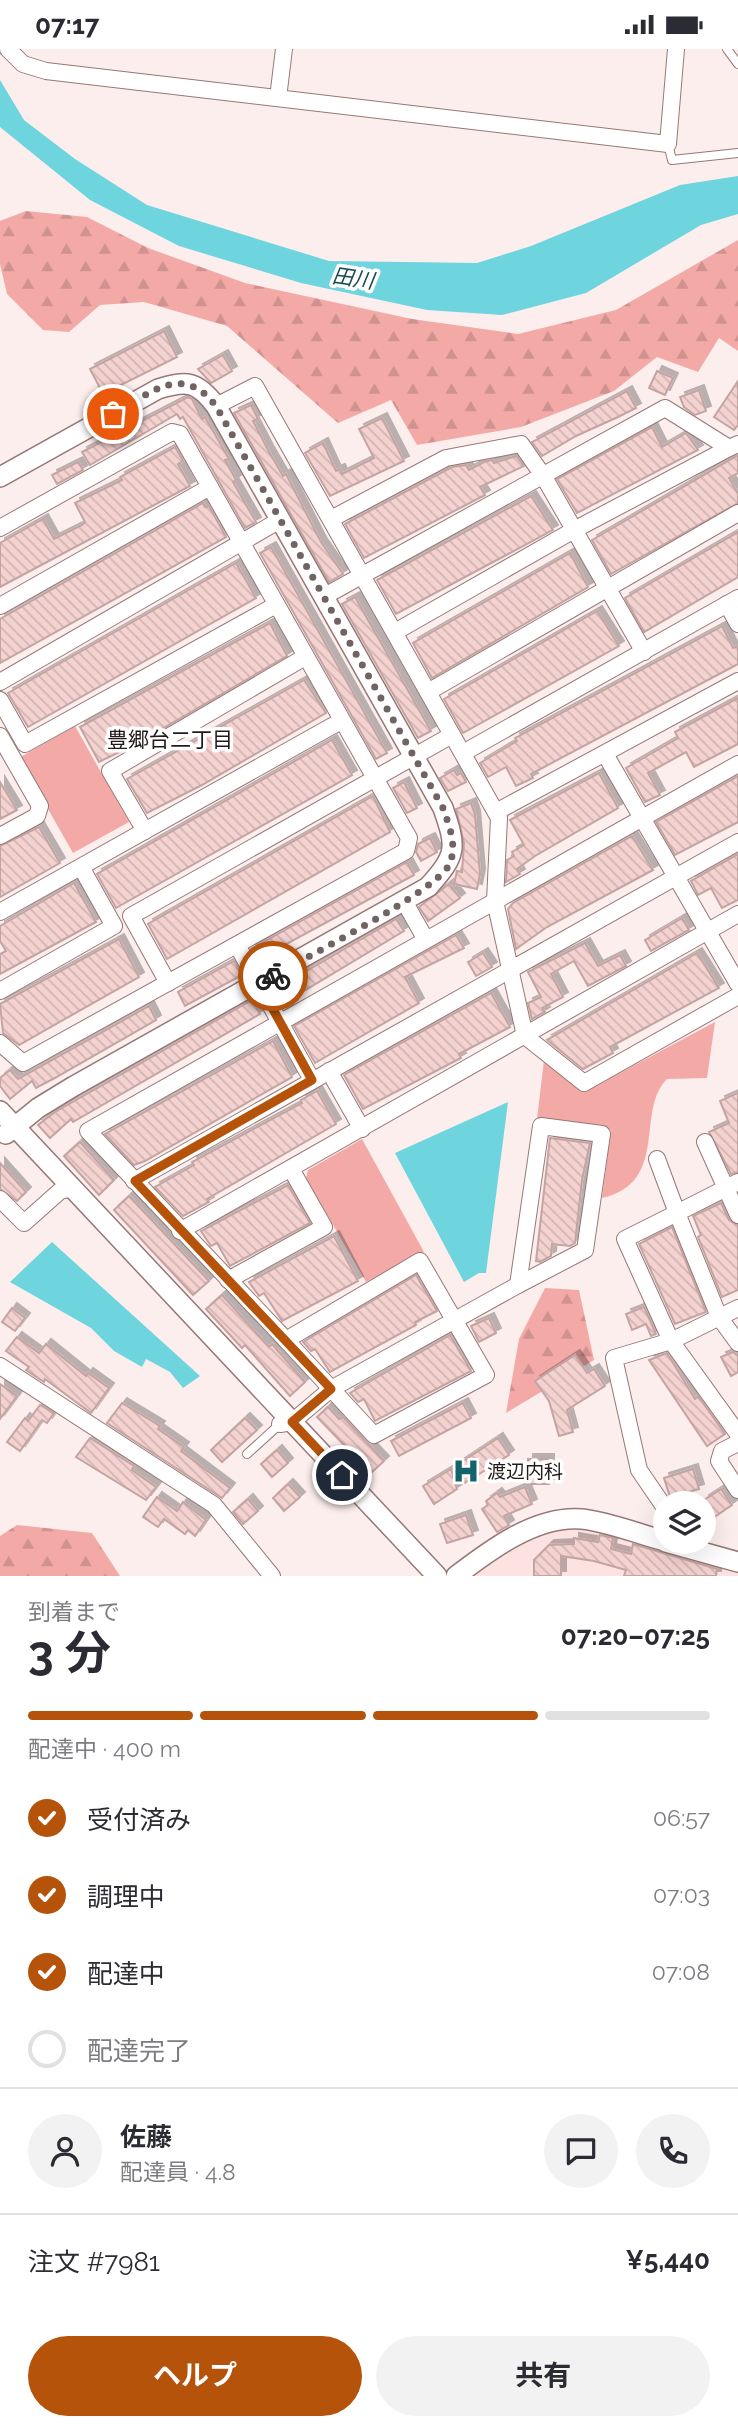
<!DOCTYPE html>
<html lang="ja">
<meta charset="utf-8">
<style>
body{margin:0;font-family:Raleway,"Noto Sans JP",sans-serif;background:#f2f2f3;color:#2b2b33;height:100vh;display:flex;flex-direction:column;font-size:26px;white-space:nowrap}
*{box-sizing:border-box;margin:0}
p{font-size:23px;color:#7c7c81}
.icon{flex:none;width:38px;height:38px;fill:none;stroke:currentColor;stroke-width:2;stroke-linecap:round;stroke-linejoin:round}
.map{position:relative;height:1527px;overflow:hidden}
.side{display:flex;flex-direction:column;background:#fff;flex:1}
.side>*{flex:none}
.controls{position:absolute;left:653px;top:1442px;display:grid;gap:14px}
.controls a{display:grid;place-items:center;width:63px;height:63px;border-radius:50%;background:#fff;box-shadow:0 7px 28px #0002;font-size:35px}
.pin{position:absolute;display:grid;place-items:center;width:60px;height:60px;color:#fff;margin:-30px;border:4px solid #fff;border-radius:50%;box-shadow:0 2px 7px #0007}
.courier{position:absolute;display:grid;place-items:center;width:70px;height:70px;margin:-35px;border:5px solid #b45309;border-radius:50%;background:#fff;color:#222;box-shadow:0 2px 9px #0007}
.head em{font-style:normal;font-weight:700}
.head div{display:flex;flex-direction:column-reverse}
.head{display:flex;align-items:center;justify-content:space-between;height:119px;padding:0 28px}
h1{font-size:46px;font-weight:700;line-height:52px}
.bar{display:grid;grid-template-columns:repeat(4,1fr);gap:10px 7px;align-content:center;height:84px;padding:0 28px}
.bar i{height:9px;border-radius:5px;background:#e1e1e2}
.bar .selected{background:#b45309}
.bar p{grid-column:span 4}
.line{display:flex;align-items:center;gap:18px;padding:0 28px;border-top:2px solid #e1e1e2}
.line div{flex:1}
.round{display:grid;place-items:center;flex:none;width:74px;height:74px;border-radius:37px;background:#f2f2f3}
ol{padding:0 28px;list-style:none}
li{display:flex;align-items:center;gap:21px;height:77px}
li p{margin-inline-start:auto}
li .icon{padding:7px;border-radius:50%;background:#b45309;color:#fff;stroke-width:4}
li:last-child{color:#7c7c81}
li i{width:38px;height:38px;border:4px solid #e1e1e2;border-radius:50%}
.button{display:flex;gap:14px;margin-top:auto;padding:14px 28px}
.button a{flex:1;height:80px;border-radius:42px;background:#b45309;color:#fff;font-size:28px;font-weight:700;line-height:80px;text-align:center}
.button a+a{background:#f2f2f3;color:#2b2b33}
.status{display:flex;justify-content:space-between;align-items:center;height:49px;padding:0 35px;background:#fff;direction:ltr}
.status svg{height:19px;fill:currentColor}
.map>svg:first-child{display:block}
.built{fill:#fce3e1}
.green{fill:#f3aaa7}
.forest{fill:url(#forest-firs)}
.water{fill:#6ed5df}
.building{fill:url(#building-back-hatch);stroke:#c4a4a3;stroke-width:2;filter:url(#shadow)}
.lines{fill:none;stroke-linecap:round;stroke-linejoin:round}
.service-casing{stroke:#967876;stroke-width:10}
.minor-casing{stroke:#967876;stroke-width:18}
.tertiary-casing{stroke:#967876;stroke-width:22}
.service{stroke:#fff;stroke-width:8}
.minor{stroke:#fff;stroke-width:16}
.tertiary{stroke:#fff;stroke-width:19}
.done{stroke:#706463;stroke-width:7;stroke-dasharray:0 12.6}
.route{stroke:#b45309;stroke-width:9}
.labels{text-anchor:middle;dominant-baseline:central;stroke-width:7;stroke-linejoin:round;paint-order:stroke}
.poi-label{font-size:19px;fill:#241918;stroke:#fff;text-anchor:start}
.water-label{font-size:21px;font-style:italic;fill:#1b4a4f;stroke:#fff}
.neighbourhood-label{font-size:21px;fill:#241918;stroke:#fff}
</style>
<div class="status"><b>07:17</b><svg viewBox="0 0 49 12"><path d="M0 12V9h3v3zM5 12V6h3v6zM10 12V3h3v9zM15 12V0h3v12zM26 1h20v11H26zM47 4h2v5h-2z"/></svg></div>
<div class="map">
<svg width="738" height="1527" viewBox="0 0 738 1527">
<defs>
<pattern id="forest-firs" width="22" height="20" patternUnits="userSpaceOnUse" patternTransform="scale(1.75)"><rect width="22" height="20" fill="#f3aaa7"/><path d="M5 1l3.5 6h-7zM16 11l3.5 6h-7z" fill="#d0928f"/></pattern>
<pattern id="building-back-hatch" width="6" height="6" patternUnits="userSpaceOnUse" patternTransform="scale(1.75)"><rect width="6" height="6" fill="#f4d2d0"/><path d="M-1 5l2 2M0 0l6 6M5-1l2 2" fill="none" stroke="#d1b4b2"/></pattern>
<filter id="shadow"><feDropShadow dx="5" dy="-5" stdDeviation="0" flood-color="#0004"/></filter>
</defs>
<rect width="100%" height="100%" fill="#fceeed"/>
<polygon class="built" points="573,1479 593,1481 738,1518 738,1527 472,1527 471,1521 526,1490 551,1482"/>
<g class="green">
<polygon points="75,677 129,773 73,804 19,709"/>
<path d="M 715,973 L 707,1029 L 667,1030 C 635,1061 670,1134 602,1149 L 611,1081 L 537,1070 L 544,1011 L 586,1042 Z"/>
<polygon points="362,1090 424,1203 366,1233 306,1129 308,1121"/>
</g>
<g class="forest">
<polygon points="26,162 87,168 148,199 245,234 412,270 518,285 616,261 738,191 738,302 719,289 698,323 657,308 614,342 521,378 417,396 391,351 338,374 227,277 144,253 100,256 69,283 43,281 7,245 0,215 0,172"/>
<polygon points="545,1239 579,1241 594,1311 506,1364 519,1290"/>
<polygon points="17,1476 92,1484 120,1527 0,1527 0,1487"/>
</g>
<g class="water">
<polygon points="0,31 24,71 75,110 147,156 329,212 477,214 531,197 680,136 738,127 738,165 701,176 586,244 502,266 427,261 301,234 179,197 90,151 0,78"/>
<polygon points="508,1053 486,1224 479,1224 464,1233 395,1104"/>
<polygon points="52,1193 200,1327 183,1339 170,1323 146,1310 142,1318 114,1302 91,1279 10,1233"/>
</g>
<g class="building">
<polygon points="164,282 177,308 103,345 90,320"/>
<polygon points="223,306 232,322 211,334 198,320"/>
<polygon points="657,322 673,329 665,346 649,339"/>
<polygon points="738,332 738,376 734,381 714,368"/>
<polygon points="699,341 706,362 695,366 684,358 680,348"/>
<polygon points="627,342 636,359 618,368 576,387 542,407 532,393"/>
<polygon points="188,348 192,350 202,370 205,368 229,410 225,411 236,431 233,433 256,473 245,479 183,368 180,370 177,365 90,416 82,403"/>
<polygon points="251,356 258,370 253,372 268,401 283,427 286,425 321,493 343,525 329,533 234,364"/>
<polygon points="382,369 404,412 330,447 305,404 323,394 336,422 340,420 342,425 374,409 359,380"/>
<polygon points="652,378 662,398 686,384 698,401 577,464 557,430"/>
<polygon points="175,398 183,412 178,415 190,437 0,538 0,494 43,470 54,490 82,476 85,473 75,454 122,431 120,428"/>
<polygon points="738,406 738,424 729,429 738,445 738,454 611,525 592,491"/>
<polygon points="516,407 524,417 480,438 485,446 364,509 345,475 452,418 466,416 469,421 484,413 492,411 494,414"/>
<polygon points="78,413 83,421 57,435 52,426"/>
<polygon points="531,447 553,481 396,565 377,531"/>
<polygon points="203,454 205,458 209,457 226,488 0,614 0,570"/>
<polygon points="738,483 738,528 644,583 625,549"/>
<polygon points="271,498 387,704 376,710 260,504"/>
<polygon points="570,504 588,538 432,629 413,594"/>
<polygon points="236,514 256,549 28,678 8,644"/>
<polygon points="355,548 431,682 418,689 342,555"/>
<polygon points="597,562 619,597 463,684 444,650"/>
<polygon points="270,574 287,607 136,695 99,713 80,678"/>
<polygon points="722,577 733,599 738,597 738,615 531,725 533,729 516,737 506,718 488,728 480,714 517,692 515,689"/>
<polygon points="304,631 326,664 202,736 147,764 127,730"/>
<polygon points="738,649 738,695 694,718 686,703 648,724 660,746 645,753 626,719 678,689 675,683"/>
<polygon points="332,691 352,726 116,859 97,825"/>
<polygon points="454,721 457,726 461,724 466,733 448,742 440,729"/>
<polygon points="599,724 618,759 535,807 517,820 520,825 506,833 507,811 514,807 512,803 524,796 510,771"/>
<polygon points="738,727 738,773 675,806 656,773"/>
<polygon points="0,733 17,761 0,770"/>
<polygon points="404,733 417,759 407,764 393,739"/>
<polygon points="373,747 390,783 167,910 148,875"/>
<polygon points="471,754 475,766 480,825 477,840 454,835 457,822 462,823 464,794 456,760"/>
<polygon points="39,778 60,814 0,848 0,797"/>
<polygon points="632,787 653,821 547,878 516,900 508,860 513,854"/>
<polygon points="430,789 437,803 421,812 416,803 418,795"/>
<polygon points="738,805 738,851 722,859 711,839 698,846 691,832"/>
<polygon points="407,813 414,826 257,911 251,900"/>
<polygon points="74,834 96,873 0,925 0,905 6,902 0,892 0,877"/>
<polygon points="449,835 460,849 428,872 419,858"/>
<polygon points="682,869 689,881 651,902 645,891"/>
<polygon points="396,870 404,882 282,955 274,941"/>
<polygon points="456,886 464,899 405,928 419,954 315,1014 294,977"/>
<polygon points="119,890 139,928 19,996 3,984 0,955"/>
<polygon points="585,894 598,917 620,906 626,917 588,937 574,912 551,925 563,948 542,959 545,963 532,970 528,954 541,948 528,923"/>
<polygon points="483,904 492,918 476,927 468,913"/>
<polygon points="697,904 719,939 610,998 613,1004 583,1020 547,991"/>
<polygon points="234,912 242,926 185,957 178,943"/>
<polygon points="491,944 510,978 459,1005 461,1009 363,1060 344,1026"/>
<polygon points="252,951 260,965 73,1073 71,1070 50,1089 38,1076 55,1063"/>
<polygon points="149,957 156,971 53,1030 36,1039 32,1032 10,1050 0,1037 0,1029 10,1021 18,1030"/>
<polygon points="273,992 292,1028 145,1112 134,1116 105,1085"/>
<polygon points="317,1042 336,1075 207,1150 209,1153 183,1167 155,1138 194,1116 192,1113 302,1054 301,1051"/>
<polygon points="738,1044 738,1123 731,1125 709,1083 729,1074 720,1052"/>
<polygon points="550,1089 590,1094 582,1131 575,1194 570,1197 552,1195 551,1207 540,1213 536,1212"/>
<polygon points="80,1093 114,1131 99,1146 64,1107"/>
<polygon points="0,1114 26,1143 17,1152 0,1140"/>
<polygon points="288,1136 310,1174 230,1217 217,1194 211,1197 201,1182"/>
<polygon points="129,1147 209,1232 193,1246 114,1161"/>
<polygon points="721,1154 729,1171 738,1176 738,1241 722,1248 698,1188 701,1186 693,1167"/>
<polygon points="672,1178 706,1263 675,1275 639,1195"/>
<polygon points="334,1187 358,1232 282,1272 264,1244 259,1247 249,1233"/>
<polygon points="416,1226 437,1262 415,1273 416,1276 330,1323 315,1300 311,1302 303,1293"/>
<polygon points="222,1246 269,1298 272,1295 305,1333 290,1347 245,1296 242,1299 206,1260"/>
<polygon points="644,1258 656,1285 651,1287 646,1275 632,1281 626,1265"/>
<polygon points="12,1259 25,1269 15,1282 2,1273"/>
<polygon points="489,1269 496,1284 479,1293 471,1277"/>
<polygon points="450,1286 471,1322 375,1372 364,1350 358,1353 350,1344"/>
<polygon points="17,1288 39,1304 46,1295 86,1327 88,1324 109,1339 91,1364 45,1330 44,1333 26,1321 29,1318 6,1302"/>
<polygon points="733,1303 738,1307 738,1323 731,1327 721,1308"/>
<polygon points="667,1304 695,1350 698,1347 725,1385 707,1397 649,1311"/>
<polygon points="575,1306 587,1324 594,1320 605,1337 567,1361 573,1383 559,1387 549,1352 535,1332"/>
<polygon points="0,1335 17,1347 0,1370"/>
<polygon points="122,1354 160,1377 158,1380 184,1398 181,1402 230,1439 222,1449 107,1374"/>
<polygon points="463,1354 471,1369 399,1407 391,1392"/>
<polygon points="40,1356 54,1364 47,1374 42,1371 20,1402 7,1393 25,1369 28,1372"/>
<polygon points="328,1358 339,1370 343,1368 384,1412 371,1424 317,1368"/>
<polygon points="245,1369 257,1381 222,1413 211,1401"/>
<polygon points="90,1389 134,1417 132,1421 156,1438 146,1451 76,1408"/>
<polygon points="498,1389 509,1406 465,1434 454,1418"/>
<polygon points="277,1401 288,1414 272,1428 261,1415"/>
<rect x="528" y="1410" width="21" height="25"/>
<polygon points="451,1420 457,1440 434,1455 423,1437"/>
<polygon points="693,1420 699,1440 670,1448 664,1429"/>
<polygon points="288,1435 300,1448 284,1462 273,1449"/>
<polygon points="525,1438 532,1455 504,1467 509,1476 497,1483 482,1460 488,1456 486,1452 497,1444 500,1448"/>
<polygon points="721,1440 732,1456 704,1475 704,1451"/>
<polygon points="157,1448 177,1462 183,1453 206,1471 195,1487 188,1481 185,1485 164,1470 158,1478 143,1468"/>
<polygon points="248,1450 258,1462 243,1475 233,1463"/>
<polygon points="466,1466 473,1486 447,1494 440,1475"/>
<polygon points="600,1486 613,1489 611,1500 631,1505 633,1495 717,1520 716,1527 624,1527 626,1521 594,1512 561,1507 561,1527 534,1527 534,1511 549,1496 574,1495 574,1489 598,1493"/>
</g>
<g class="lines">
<g class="service-casing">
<g id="service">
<polyline points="727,0 738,15"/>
<polyline points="668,95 672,111 738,104"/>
<polyline points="247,1405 280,1375"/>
</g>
</g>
<g class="minor-casing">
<g id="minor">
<polyline points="8,0 23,15 46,22 668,95 676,0"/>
<polyline points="278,49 284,0"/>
<polyline points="216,357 255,337 499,769 495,852 525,987 584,1034 738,947"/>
<polyline points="331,470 446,409 521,395 544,428 644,603"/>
<polyline points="0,479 172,383 180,385 409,789 406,802 23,1014 0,994"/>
<polyline points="323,548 665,359 729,399 738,395"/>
<polyline points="727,555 738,575"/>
<polyline points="0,557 210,438"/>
<polyline points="395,583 574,481 729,399"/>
<polyline points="0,633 280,471"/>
<polyline points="428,643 738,464"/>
<polyline points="0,651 25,695 276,556"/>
<polyline points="0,687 40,757 37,767 0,787"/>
<polyline points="463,704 738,549"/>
<polyline points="605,705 738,935"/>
<polyline points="496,763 738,632"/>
<polyline points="145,782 110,722 305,608"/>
<polyline points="404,852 426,891"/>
<polyline points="0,863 341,672"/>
<polyline points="237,896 312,1031"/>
<polyline points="168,934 131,867 452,686"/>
<polyline points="0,942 114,877 81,818"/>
<polyline points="329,1022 362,1080"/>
<polygon points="541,1077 602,1085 585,1201 518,1236"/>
<polyline points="705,1093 738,1166"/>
<polyline points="657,1110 677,1164 625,1190 671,1292 738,1385"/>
<polyline points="134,1132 738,793"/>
<polyline points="738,1133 677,1164 719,1268 738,1294"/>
<polyline points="0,1150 24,1174 60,1142 71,1139"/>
<polyline points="180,1182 738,865"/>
<polygon points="420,1212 486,1326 374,1386 286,1291"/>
<polyline points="228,1231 324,1178 291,1120"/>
<polyline points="286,1291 88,1082 738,715"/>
<polyline points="0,1317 214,1456 272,1527"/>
<polyline points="280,1375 292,1373 331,1340 518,1236"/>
<polyline points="738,1394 722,1402 719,1412 738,1441"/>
<polyline points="665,1459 639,1421 614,1309 671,1292 738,1259"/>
</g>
</g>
<g class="tertiary-casing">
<g id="tertiary">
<path d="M 0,428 L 158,340 C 187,331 197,332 216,357 L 443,759 C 457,799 457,806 428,838 L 74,1037 L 38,1059 L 6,1085"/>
<polyline points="0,1062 437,1527"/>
<polyline points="666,1493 738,1513"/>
<path d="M 456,1527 C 490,1501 536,1466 582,1470 C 609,1473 638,1485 665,1492"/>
</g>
</g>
<use href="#service" class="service"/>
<use href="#minor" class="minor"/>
<use href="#tertiary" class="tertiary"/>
</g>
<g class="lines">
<path class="done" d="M 113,365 C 151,344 182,313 216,357 L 443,759 C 449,777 458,797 449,816 C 435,843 306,908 273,927"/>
<polyline class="route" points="273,927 259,935 312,1031 135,1132 331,1340 292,1373 342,1426"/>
</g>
<defs>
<g id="hospital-bare" transform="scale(2.1)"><path d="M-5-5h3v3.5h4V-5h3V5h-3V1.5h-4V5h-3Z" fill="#14636a" stroke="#fff" stroke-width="2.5" paint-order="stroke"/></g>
</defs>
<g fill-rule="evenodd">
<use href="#hospital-bare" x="466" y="1422"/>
</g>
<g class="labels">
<g class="poi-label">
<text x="487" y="1422">渡辺内科</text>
</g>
<g class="water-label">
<text transform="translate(353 229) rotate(8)">田川</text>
</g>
<g class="neighbourhood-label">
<text x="170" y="690">豊郷台二丁目</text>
</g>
</g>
</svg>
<div class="controls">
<a><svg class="icon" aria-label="layers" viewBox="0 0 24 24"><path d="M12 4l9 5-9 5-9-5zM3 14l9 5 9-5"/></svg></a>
</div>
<div class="pin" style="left:113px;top:365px;background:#ea580c"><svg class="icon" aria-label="bag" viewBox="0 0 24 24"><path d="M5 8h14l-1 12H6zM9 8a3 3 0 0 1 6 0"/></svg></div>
<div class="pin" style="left:342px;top:1426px;background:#1f2937"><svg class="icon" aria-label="home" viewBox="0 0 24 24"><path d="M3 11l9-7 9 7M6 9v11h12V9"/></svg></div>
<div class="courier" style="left:273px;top:927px"><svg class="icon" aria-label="bike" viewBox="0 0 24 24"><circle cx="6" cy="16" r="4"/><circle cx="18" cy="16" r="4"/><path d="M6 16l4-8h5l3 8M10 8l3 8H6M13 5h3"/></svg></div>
</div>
<section class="side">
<div class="head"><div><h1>3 分</h1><p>到着まで</p></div><em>07:20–07:25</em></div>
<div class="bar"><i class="selected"></i><i class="selected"></i><i class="selected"></i><i></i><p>配達中 · 400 m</p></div>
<ol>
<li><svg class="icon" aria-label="check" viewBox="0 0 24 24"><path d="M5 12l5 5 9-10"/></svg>受付済み<p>06:57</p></li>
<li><svg class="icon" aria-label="check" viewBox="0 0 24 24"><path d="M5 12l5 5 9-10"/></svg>調理中<p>07:03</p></li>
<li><svg class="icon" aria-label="check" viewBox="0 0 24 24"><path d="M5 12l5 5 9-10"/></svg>配達中<p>07:08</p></li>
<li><i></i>配達完了</li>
</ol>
<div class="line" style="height:126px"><a class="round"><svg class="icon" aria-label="person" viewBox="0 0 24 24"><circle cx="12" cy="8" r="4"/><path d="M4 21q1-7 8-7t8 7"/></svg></a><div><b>佐藤</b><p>配達員 · 4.8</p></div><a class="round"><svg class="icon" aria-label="chat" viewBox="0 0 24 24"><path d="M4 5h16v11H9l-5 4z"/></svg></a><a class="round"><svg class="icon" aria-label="phone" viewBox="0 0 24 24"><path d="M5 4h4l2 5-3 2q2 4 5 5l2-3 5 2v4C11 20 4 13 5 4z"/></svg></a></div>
<div class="line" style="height:91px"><div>注文 #7981</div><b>¥5,440</b></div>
<div class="button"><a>ヘルプ</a><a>共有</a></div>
</section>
